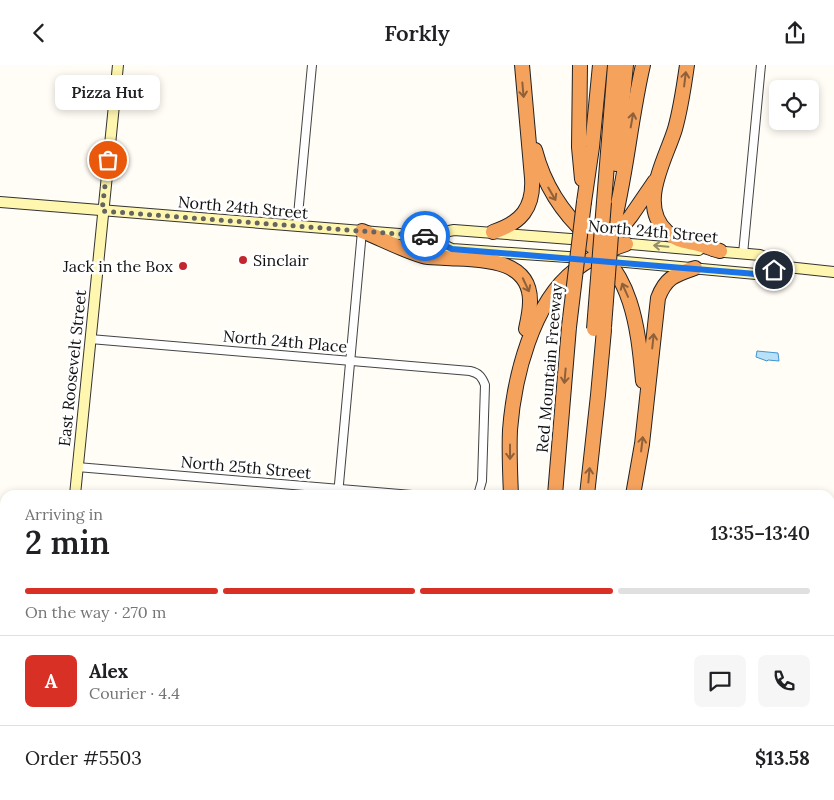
<!DOCTYPE html>
<meta charset="utf-8">
<style>
body{margin:0;font-family:Lora,serif;background:#f6f6f6;color:#202124;height:100vh;display:flex;flex-direction:column;font-size:19px;white-space:nowrap}
*{box-sizing:border-box;margin:0}
p{font-size:16px;color:#757577}
.icon{flex:none;width:28px;height:28px;fill:none;stroke:currentColor;stroke-width:2;stroke-linecap:round;stroke-linejoin:round}
.map{position:relative;flex:1;overflow:hidden}
.drawer{position:absolute;left:0px;top:425px;width:835px;height:310px;display:flex;flex-direction:column;background:#fff;border-radius:15px 15px 0 0;box-shadow:0 2px 8px #0003}
.drawer>*{flex:none}
.controls{position:absolute;left:769px;top:15px;display:grid;gap:10px}
.controls a{display:grid;place-items:center;width:50px;height:50px;border-radius:8px;background:#fff;box-shadow:0 2px 8px #0003;font-size:25px}
.pin{position:absolute;display:grid;place-items:center;width:42px;height:42px;color:#fff;margin:-21px;border:2px solid #fff;border-radius:50%;box-shadow:0 1px 5px #0007}
.courier{position:absolute;display:grid;place-items:center;width:50px;height:50px;margin:-25px;border:4px solid #1a73e8;border-radius:50%;background:#fff;color:#222;box-shadow:0 1px 6px #0007}
.bubble{position:absolute;height:35px;border-radius:8px;background:#fff;box-shadow:0 2px 8px #0003;font-size:16px;font-weight:600;line-height:35px;text-align:center}
.summary em{font-style:normal;font-weight:600}
.summary div{display:flex;flex-direction:column-reverse}
.summary{display:flex;align-items:center;justify-content:space-between;height:85px;padding:0 25px}
h1{font-size:32px;font-weight:600;line-height:38px}
.bar{display:grid;grid-template-columns:repeat(4,1fr);gap:8px 5px;align-content:center;height:60px;padding:0 25px}
.bar i{height:6px;border-radius:4px;background:#e0e0e0}
.bar .on{background:#d93025}
.bar p{grid-column:span 4}
.line{display:flex;align-items:center;gap:12px;padding:0 25px;border-top:1px solid #e0e0e0}
.line div{flex:1}
.round{display:grid;place-items:center;flex:none;width:52px;height:52px;border-radius:8px;background:#f6f6f6}
header{display:flex;justify-content:space-between;align-items:center;height:65px;padding:0 25px;background:#fff;font-size:22px;font-weight:600}
.map>svg:first-child{display:block}
.water{fill:#b9e0f7;stroke:#3f96cf}
.lines{fill:none;stroke-linecap:round;stroke-linejoin:round}
.street-casing{stroke:#444;stroke-width:10}
.secondary-casing{stroke:#333;stroke-width:12}
.highway-casing{stroke:#222;stroke-width:16}
.street{stroke:#fff;stroke-width:8}
.secondary{stroke:#fff6b0;stroke-width:10}
.highway{stroke:#f5a25d;stroke-width:14}
.highway-bridge-casing{stroke:#222;stroke-width:16;stroke-linecap:butt}
.highway-bridge{stroke:#f5a25d;stroke-width:14}
.oneway{stroke:#8e613b}
.oneway2{stroke:#948f68}
.done{stroke:#646461;stroke-width:5;stroke-dasharray:0 9}
.route{stroke:#1a73e8;stroke-width:6}
.poi-dot{fill:#c4262e;stroke:#fff;stroke-width:2}
.labels{text-anchor:middle;dominant-baseline:central;stroke-width:5;stroke-linejoin:round;paint-order:stroke}
.street-label{font-size:16px;fill:#111;stroke:#fff}
.poi-label{font-size:16px;fill:#111;stroke:#fff;text-anchor:start}
</style>
<header><svg class="icon" aria-label="back" viewBox="0 0 24 24"><path d="M15 5l-7 7 7 7"/></svg>Forkly<svg class="icon" aria-label="share" viewBox="0 0 24 24"><path d="M12 15V3M7 8l5-5 5 5M5 13v7h14v-7"/></svg></header>
<div class="map">
<svg width="834" height="735" viewBox="0 0 834 735">
<rect width="100%" height="100%" fill="#fffdf5"/>
<polygon class="water" points="757,286 778,288 779,296 768,295 767,296 756,292"/>
<g class="lines">
<g class="street-casing">
<g id="street">
<polyline points="297,161 312,0"/>
<polyline points="743,189 761,0"/>
<path d="M 90,274 L 470,306 C 479,308 482,312 485,320 L 482,416 L 478,430"/>
<polyline points="77,402 412,430"/>
<polyline points="338,430 362,166"/>
<polyline points="830,463 834,464"/>
<polyline points="830,662 834,617"/>
<polyline points="830,723 834,723"/>
<polyline points="311,735 312,730"/>
<polyline points="698,735 699,730"/>
<polyline points="823,735 824,730"/>
</g>
</g>
<g class="secondary-casing">
<g id="secondary">
<polyline points="0,137 424,171 454,165 584,175"/>
<polyline points="424,171 452,184 582,193"/>
<polyline points="619,178 699,185"/>
<polyline points="713,186 760,190 787,202"/>
<polyline points="604,195 756,209 787,202 834,207"/>
<polyline points="75,430 118,0"/>
<polyline points="46,735 47,730"/>
</g>
</g>
<g class="highway-casing">
<g id="highway">
<polyline points="580,0 579,82 582,114"/>
<path d="M 687,0 C 684,21 681,43 675,64 C 666,94 637,140 667,167 C 677,176 686,176 698,179 C 705,181 713,184 720,186"/>
<path d="M 535,85 C 544,120 561,147 588,171"/>
<polyline points="616,99 626,0"/>
<polyline points="584,137 592,82 600,0"/>
<polyline points="604,137 615,0"/>
<path d="M 362,166 C 382,174 402,185 423,191 C 430,193 438,192 446,193 C 478,195 531,192 530,237 C 530,246 528,255 526,264"/>
<path d="M 493,167 C 521,158 534,143 532,113 L 522,0"/>
<path d="M 611,170 C 626,114 630,56 643,0"/>
<path d="M 583,175 C 633,205 638,264 643,316"/>
<polyline points="612,175 631,151 655,116"/>
<path d="M 511,430 C 510,408 509,386 510,365 C 514,313 532,238 575,205 C 590,193 608,185 626,179"/>
<polyline points="555,430 569,262"/>
<polyline points="587,430 598,330 604,265"/>
<path d="M 633,430 L 642,379 L 658,233 C 666,212 675,210 695,203"/>
<polyline points="516,735 516,730"/>
<polyline points="528,735 528,730"/>
<polyline points="560,735 561,730"/>
<polyline points="581,735 582,730"/>
</g>
</g>
<use href="#street" class="street"/>
<use href="#secondary" class="secondary"/>
<use href="#highway" class="highway"/>
<g class="highway-bridge-casing">
<g id="highway-bridge">
<polyline points="569,262 584,137"/>
<polyline points="604,262 611,170"/>
<polyline points="594,264 604,137"/>
</g>
</g>
<use href="#highway-bridge" class="highway-bridge"/>
</g>
<defs><path id="oneway-shaft" d="M-6 0H5M1.5-3L5.5 0L1.5 3" fill="none" stroke-width="1.6" stroke-linecap="round" stroke-linejoin="round" transform="scale(1.25)"/></defs>
<g class="oneway">
<use href="#oneway-shaft" transform="translate(685 14) rotate(-83)"/>
<use href="#oneway-shaft" transform="translate(523 25) rotate(85)"/>
<use href="#oneway-shaft" transform="translate(632 55) rotate(-80)"/>
<use href="#oneway-shaft" transform="translate(552 129) rotate(60)"/>
<use href="#oneway-shaft" transform="translate(526 220) rotate(65)"/>
<use href="#oneway-shaft" transform="translate(625 225) rotate(-114)"/>
<use href="#oneway-shaft" transform="translate(653 276) rotate(-84)"/>
<use href="#oneway-shaft" transform="translate(565 311) rotate(95)"/>
<use href="#oneway-shaft" transform="translate(642 379) rotate(-83)"/>
<use href="#oneway-shaft" transform="translate(510 387) rotate(90)"/>
<use href="#oneway-shaft" transform="translate(589 410) rotate(-85)"/>
</g>
<use class="oneway2" href="#oneway-shaft" transform="translate(661 181) rotate(-175)"/>
<g class="lines">
<polyline class="done" points="108,95 102,146 425,171"/>
<polyline class="route" points="425,171 452,184 756,209 774,205"/>
</g>
<g class="poi-dot">
<circle cx="243" cy="195" r="5"/>
<circle cx="183" cy="201" r="5"/>
</g>
<g class="labels">
<g class="street-label">
<text transform="translate(243 142) rotate(5)">North 24th Street</text>
<text transform="translate(653 166) rotate(5)">North 24th Street</text>
<text transform="translate(285 276) rotate(5)">North 24th Place</text>
<text transform="translate(72 303) rotate(-84)">East Roosevelt Street</text>
<text transform="translate(549 303) rotate(-85)">Red Mountain Freeway</text>
<text transform="translate(246 402) rotate(5)">North 25th Street</text>
</g>
<g class="poi-label">
<text x="253" y="195">Sinclair</text>
<text x="173" y="201" text-anchor="end">Jack in the Box</text>
</g>
</g>
</svg>
<div class="controls">
<a><svg class="icon" aria-label="locate" viewBox="0 0 24 24"><circle cx="12" cy="12" r="6"/><path d="M12 2v4M12 18v4M2 12h4M18 12h4"/></svg></a>
</div>
<div class="pin" style="left:108px;top:95px;background:#ea580c"><svg class="icon" aria-label="bag" viewBox="0 0 24 24"><path d="M5 8h14l-1 12H6zM9 8a3 3 0 0 1 6 0"/></svg></div>
<div class="pin" style="left:774px;top:205px;background:#1f2937"><svg class="icon" aria-label="home" viewBox="0 0 24 24"><path d="M3 11l9-7 9 7M6 9v11h12V9"/></svg></div>
<div class="courier" style="left:425px;top:171px"><svg class="icon" aria-label="car" viewBox="0 0 24 24"><path d="M5 17H2v-5l4-1 3-4h7l3 4 3 1v5h-3M9 17h6M6 11h13"/><circle cx="7" cy="17" r="2"/><circle cx="17" cy="17" r="2"/></svg></div>
<div class="bubble" style="left:55px;top:10px;width:105px">Pizza Hut</div>
<section class="drawer">
<div class="summary"><div><h1>2 min</h1><p>Arriving in</p></div><em>13:35–13:40</em></div>
<div class="bar"><i class="on"></i><i class="on"></i><i class="on"></i><i></i><p>On the way · 270 m</p></div>
<div class="line" style="height:90px"><b class="round" style="background:#d93025;color:#fff">A</b><div><b>Alex</b><p>Courier · 4.4</p></div><a class="round"><svg class="icon" aria-label="chat" viewBox="0 0 24 24"><path d="M4 5h16v11H9l-5 4z"/></svg></a><a class="round"><svg class="icon" aria-label="phone" viewBox="0 0 24 24"><path d="M5 4h4l2 5-3 2q2 4 5 5l2-3 5 2v4C11 20 4 13 5 4z"/></svg></a></div>
<div class="line" style="height:65px"><div>Order #5503</div><b>$13.58</b></div>
</section>
</div>
